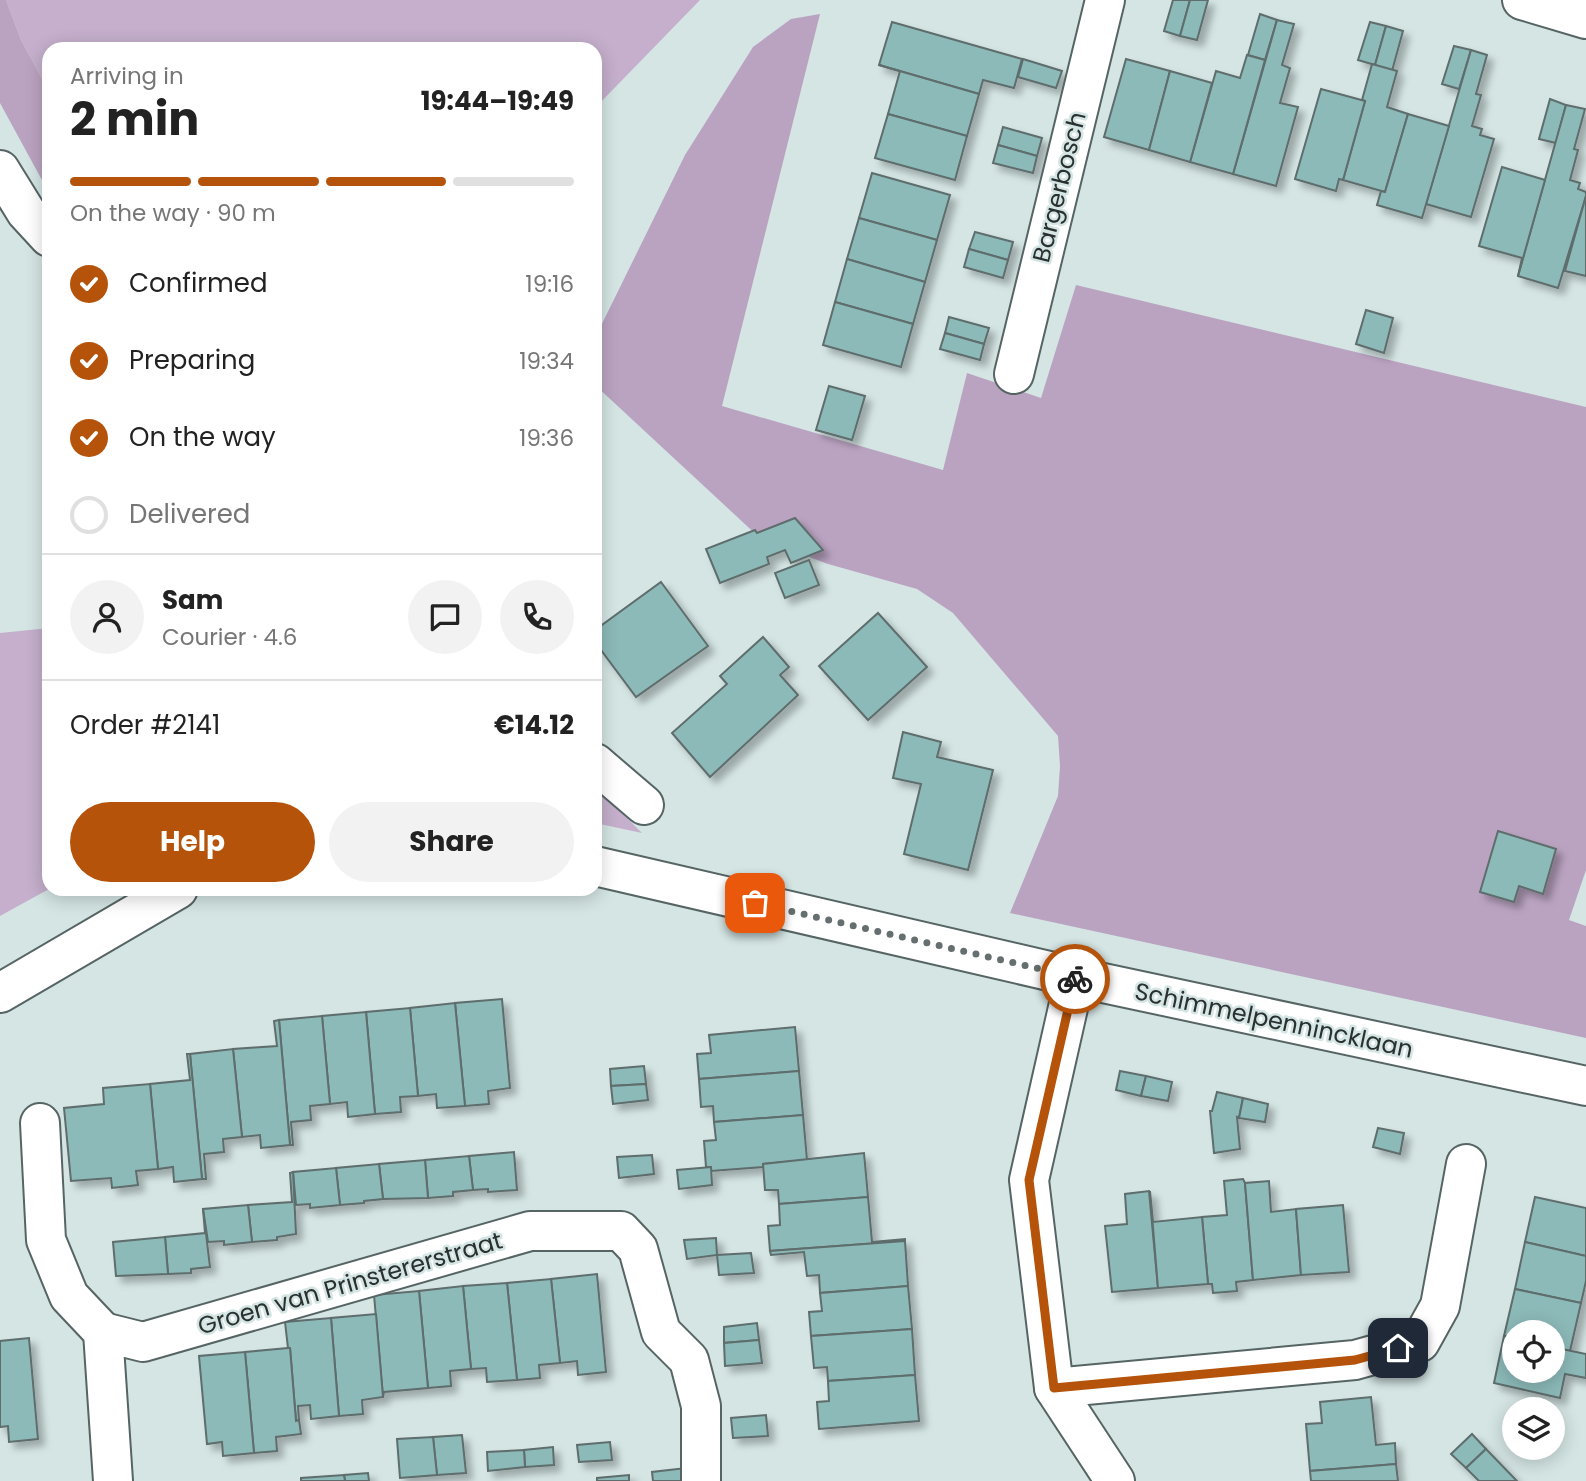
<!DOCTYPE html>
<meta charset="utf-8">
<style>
body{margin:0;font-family:Poppins,sans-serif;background:#f2f2f2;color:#222;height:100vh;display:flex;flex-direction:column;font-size:26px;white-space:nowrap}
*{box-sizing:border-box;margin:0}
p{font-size:23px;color:#767676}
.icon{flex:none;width:38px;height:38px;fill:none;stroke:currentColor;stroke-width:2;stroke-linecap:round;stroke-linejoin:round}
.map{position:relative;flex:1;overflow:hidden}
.drawer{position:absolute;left:42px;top:42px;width:560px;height:854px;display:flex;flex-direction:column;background:#fff;border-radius:21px;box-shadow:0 4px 18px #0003}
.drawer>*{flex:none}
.fabs{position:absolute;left:1502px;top:1320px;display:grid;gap:14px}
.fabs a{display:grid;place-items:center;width:63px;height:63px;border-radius:50%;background:#fff;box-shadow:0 4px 18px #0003;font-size:35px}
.pin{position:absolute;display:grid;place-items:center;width:60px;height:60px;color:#fff;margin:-30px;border-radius:14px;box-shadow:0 4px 10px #0006}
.courier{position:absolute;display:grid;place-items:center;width:70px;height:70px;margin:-35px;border:5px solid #b45309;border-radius:50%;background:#fff;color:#222;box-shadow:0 2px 9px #0007}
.headline em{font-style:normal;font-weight:700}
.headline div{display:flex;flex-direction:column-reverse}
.headline{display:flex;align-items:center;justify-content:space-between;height:119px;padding:0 28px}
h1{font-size:46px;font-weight:700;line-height:52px}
.bar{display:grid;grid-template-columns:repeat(4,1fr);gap:10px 7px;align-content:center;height:84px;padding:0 28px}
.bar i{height:9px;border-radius:5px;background:#e0e0e0}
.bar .selected{background:#b45309}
.bar p{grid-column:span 4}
.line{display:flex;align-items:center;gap:18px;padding:0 28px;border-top:2px solid #e0e0e0}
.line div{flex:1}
.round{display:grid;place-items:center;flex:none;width:74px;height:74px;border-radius:37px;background:#f2f2f2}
ol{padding:0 28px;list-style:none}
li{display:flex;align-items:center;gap:21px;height:77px}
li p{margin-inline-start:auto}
li .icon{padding:7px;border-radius:50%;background:#b45309;color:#fff;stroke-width:4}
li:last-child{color:#767676}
li i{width:38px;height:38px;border:4px solid #e0e0e0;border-radius:50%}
.cta{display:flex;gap:14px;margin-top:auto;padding:14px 28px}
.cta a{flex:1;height:80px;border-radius:42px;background:#b45309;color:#fff;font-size:28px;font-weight:700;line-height:80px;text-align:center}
.cta a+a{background:#f2f2f2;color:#222}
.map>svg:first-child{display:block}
.green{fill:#c5afcc}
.forest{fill:#baa3c1}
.building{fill:#8cbab9;stroke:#5e6d6c;stroke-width:2;filter:url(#shadow)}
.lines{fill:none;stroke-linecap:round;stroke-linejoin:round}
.minor-casing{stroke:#566464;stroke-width:42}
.tertiary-casing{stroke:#566464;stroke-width:42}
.minor{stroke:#fff;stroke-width:38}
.tertiary{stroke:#fff;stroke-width:38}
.done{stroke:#666f6f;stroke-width:7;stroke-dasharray:0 12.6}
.route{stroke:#b45309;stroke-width:9}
.labels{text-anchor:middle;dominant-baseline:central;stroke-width:5;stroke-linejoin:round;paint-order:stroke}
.street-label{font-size:24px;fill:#2a3030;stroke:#d4e5e4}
</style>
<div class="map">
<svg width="1586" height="1481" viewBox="0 0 1586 1481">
<defs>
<filter id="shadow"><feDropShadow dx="6" dy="6" stdDeviation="3.5" flood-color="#0004"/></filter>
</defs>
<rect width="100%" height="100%" fill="#d4e5e4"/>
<g class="green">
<polygon points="6,0 700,0 595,108 595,49 49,49 49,92 21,40"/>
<polygon points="44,294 49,299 49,624"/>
<polygon points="49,628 49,889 0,916 0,633"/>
<polygon points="595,787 642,833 595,823"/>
</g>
<g class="forest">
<polygon points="0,0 6,0 21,40 49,92 49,193 0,103"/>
<polygon points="820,14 722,406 943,470 967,373 1041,398 1076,285 1586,407 1586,870 1569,920 1586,926 1586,1038 1010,913 1058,796 1060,766 1058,736 953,613 917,589 828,564 761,539 595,385 595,338 685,155 753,47 791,19"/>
</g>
<g class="building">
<polygon points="1173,0 1190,0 1180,36 1164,31"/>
<polygon points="1190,0 1208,0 1197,40 1180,36"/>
<polygon points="1260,14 1277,20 1265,60 1248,55"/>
<polygon points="1277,20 1294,24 1282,65 1290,68 1280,103 1298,107 1276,186 1233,174"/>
<polygon points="892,22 1022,59 1014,88 983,80 979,94 879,65"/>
<polygon points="1370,22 1386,26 1375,65 1358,60"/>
<polygon points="1386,26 1403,31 1392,71 1375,65"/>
<polygon points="1454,46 1471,50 1459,89 1442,84"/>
<polygon points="1471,50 1487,55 1476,94 1481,95 1472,126 1482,129 1480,135 1494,139 1471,217 1426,204"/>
<polygon points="1247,55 1265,60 1233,174 1190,162 1216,71 1240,78"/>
<polygon points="1023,59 1062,71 1056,88 1018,77"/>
<polygon points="1126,59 1170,71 1149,150 1104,137"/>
<polygon points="1372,64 1397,71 1387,107 1408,114 1385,192 1343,180 1365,101 1362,100"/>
<polygon points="879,65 979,94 967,136 888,114 900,71"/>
<polygon points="1170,71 1212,83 1190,162 1149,150"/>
<polygon points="1321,89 1365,101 1343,180 1339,179 1336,191 1295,179"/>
<polygon points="1550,99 1566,105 1556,143 1539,139"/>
<polygon points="1566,105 1585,109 1574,149 1578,150 1570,180 1580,183 1578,189 1586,192 1586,196 1558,288 1518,276"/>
<polygon points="888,114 967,136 955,180 875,158"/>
<polygon points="1408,114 1449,126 1422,218 1377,205 1381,191 1385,192"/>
<polygon points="1003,127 1042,138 1037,156 998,145"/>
<polygon points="998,145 1037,156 1033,173 993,163"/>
<polygon points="1502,167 1545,180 1518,276 1522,258 1479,246"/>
<polygon points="872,173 950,195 937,240 859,218"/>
<polygon points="1586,196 1586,276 1565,271"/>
<polygon points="859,218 937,240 925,282 847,259"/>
<polygon points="975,232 1013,242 1008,260 969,249"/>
<polygon points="969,249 1008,260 1003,278 964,267"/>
<polygon points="847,259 925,282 913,324 835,302"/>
<polygon points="835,302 913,324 901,367 823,345"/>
<polygon points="1366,310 1393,318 1384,353 1356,344"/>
<polygon points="949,317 989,328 984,344 945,333"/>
<polygon points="945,333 984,344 980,360 940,349"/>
<polygon points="829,386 865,396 852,440 816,430"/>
<polygon points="795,518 823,550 791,563 785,550 767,557 769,564 720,583 706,549 755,530 757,533"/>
<polygon points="809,560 819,585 785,598 775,573"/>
<polygon points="661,582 708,646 636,697 595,642 595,630"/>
<polygon points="878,613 927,667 868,720 819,666"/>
<polygon points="763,637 789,667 780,675 798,695 710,777 672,733 727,684 720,676"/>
<polygon points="903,732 941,742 937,757 993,770 968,870 904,854 921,784 893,778"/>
<polygon points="1498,831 1556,849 1543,894 1519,886 1514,902 1480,892"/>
<polygon points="502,999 510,1088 488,1091 489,1104 465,1106 455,1003"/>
<polygon points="455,1003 465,1106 437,1108 436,1094 418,1096 410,1008"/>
<polygon points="410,1008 418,1096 400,1097 401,1112 375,1114 366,1012"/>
<polygon points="366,1012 375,1114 348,1117 347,1102 330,1104 322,1016"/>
<polygon points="322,1016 330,1104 310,1106 311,1120 291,1122 293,1145 290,1145 279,1020"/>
<polygon points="279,1020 290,1145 261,1148 260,1135 242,1137 233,1049 277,1046 274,1021"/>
<polygon points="795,1027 799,1071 699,1079 697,1054 711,1053 709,1035"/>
<polygon points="233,1049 242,1137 223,1139 224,1152 204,1154 206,1179 202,1179 190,1054"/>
<polygon points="187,1054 190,1054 202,1179 174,1182 173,1167 158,1169 150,1084 190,1080"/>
<polygon points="644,1066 646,1084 611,1086 610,1069"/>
<polygon points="799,1071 803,1115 714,1122 713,1106 701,1107 699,1079"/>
<polygon points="1120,1071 1146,1076 1141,1096 1116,1090"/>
<polygon points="1146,1076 1172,1082 1168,1101 1141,1096"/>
<polygon points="150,1084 158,1169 136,1171 138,1185 112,1188 111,1178 71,1181 64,1108 104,1104 103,1088"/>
<polygon points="646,1084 648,1100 613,1104 611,1086"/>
<polygon points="1217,1092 1243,1098 1239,1118 1237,1117 1240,1149 1214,1153 1210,1111 1212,1111"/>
<polygon points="1243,1098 1268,1104 1265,1122 1239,1118"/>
<polygon points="803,1115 807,1160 763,1164 763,1167 711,1171 711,1167 706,1167 704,1141 716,1140 714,1122"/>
<polygon points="1378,1128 1404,1133 1400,1154 1373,1147"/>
<polygon points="514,1152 517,1190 488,1192 488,1189 473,1190 469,1156"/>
<polygon points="864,1153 868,1197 779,1204 778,1190 765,1190 763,1164"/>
<polygon points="652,1155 654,1174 619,1178 617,1157"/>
<polygon points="469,1156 473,1190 453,1192 453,1196 428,1198 425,1160"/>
<polygon points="425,1160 428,1198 383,1199 379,1164"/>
<polygon points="379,1164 383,1199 364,1201 364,1203 340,1205 336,1168"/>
<polygon points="711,1167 712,1185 679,1189 677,1170"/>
<polygon points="336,1168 340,1205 310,1208 310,1204 296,1205 293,1172"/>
<polygon points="293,1172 296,1234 277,1237 277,1240 252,1242 248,1205 292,1202 290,1173"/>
<polygon points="1243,1179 1245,1183 1253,1280 1236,1282 1237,1291 1213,1293 1212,1284 1208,1284 1202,1217 1227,1215 1224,1181"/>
<polygon points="1269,1181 1271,1212 1296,1209 1301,1275 1253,1280 1245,1183"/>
<polygon points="1149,1191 1158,1288 1112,1292 1105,1226 1127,1224 1125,1194"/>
<polygon points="1150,1191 1153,1222 1202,1217 1208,1284 1158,1288"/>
<polygon points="868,1197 872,1242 905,1239 905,1241 770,1251 768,1226 780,1225 779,1204"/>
<polygon points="1535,1197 1586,1208 1586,1256 1525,1242"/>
<polygon points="248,1205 252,1242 224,1245 224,1241 208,1242 203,1209"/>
<polygon points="1343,1205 1349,1272 1301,1275 1296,1209"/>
<polygon points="203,1209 210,1267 191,1269 191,1273 168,1274 165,1237 205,1233"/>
<polygon points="165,1237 168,1274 116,1276 113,1242"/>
<polygon points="716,1238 717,1255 687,1259 684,1240"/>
<polygon points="905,1241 908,1286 820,1293 819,1275 807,1276 804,1252 771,1255 770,1251"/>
<polygon points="1525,1242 1586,1256 1586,1281 1581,1303 1515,1289"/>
<polygon points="751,1253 754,1273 719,1275 717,1255"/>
<polygon points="597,1274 606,1372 578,1375 577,1361 560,1363 551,1279"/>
<polygon points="551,1279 560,1363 539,1365 540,1378 517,1380 507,1283"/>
<polygon points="507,1283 517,1380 487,1382 486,1368 471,1369 463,1286"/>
<polygon points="463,1286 471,1369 450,1371 451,1386 428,1388 419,1291"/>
<polygon points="908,1286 912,1329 811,1336 809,1312 822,1311 820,1293"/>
<polygon points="1515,1289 1581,1303 1570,1351 1552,1347 1552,1332 1514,1332 1514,1338 1504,1336"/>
<polygon points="419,1291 428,1388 384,1392 383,1397 374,1295"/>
<polygon points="376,1314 383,1397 362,1400 363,1414 339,1416 331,1318"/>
<polygon points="331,1318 339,1416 311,1419 310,1405 298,1406 299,1420 296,1421 290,1348 288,1348 285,1322"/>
<polygon points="757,1323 759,1340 724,1343 724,1327"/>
<polygon points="912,1329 915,1375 828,1381 827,1367 814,1368 811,1336"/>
<polygon points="1504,1336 1514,1338 1514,1370 1552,1370 1552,1347 1586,1354 1586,1378 1565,1374 1560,1398 1494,1383"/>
<polygon points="29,1338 38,1439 9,1442 8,1426 0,1427 0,1341"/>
<polygon points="759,1340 762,1363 725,1366 724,1343"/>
<polygon points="288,1348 290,1348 296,1421 299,1420 301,1434 276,1437 277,1451 254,1453 245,1352"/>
<polygon points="245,1352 254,1453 223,1456 222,1442 207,1444 199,1356"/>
<polygon points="915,1375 919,1421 819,1429 817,1402 829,1401 828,1381"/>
<polygon points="1371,1397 1376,1445 1395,1443 1396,1464 1310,1471 1306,1424 1322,1423 1320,1402"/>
<polygon points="766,1415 768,1436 733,1438 731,1418"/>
<polygon points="1472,1434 1486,1449 1466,1468 1451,1454"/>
<polygon points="462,1435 466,1473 437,1475 433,1437"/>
<polygon points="433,1437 437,1475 400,1478 397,1439"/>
<polygon points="610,1442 612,1460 579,1462 577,1445"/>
<polygon points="553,1447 554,1465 525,1467 524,1450"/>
<polygon points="1486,1449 1517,1481 1479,1481 1466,1468"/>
<polygon points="524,1450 525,1467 488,1471 487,1452"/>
<polygon points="1396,1464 1398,1481 1311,1481 1310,1471"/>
<polygon points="686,1468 688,1481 653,1481 652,1472"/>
<polygon points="368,1473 369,1481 345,1481 344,1475"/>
<polygon points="344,1475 345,1481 301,1481 301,1478"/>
<polygon points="629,1475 629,1481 597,1481 597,1478"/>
</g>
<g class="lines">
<g class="minor-casing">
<g id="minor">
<polyline points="1522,0 1586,19"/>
<polyline points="0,170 26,212 49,237"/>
<polyline points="1014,374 1105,0"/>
<polyline points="595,763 644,805"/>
<polyline points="1075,977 1029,1180 1054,1388 1115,1481"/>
<polyline points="40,1123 46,1240 69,1296 103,1332"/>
<polyline points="1054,1388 1355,1360 1420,1342 1440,1306 1466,1164"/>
<polyline points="113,1481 103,1332 143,1342 530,1231 621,1231 638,1249 661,1332 689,1360 701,1406 701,1481"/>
</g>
</g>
<g class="tertiary-casing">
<g id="tertiary">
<polyline points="595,866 1075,977 1586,1086"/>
<polyline points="0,993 178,889"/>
</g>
</g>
<use href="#minor" class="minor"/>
<use href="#tertiary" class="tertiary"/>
</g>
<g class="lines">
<polyline class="done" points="755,903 1075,977 1075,979"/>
<polyline class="route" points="1075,979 1029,1180 1054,1388 1355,1360 1398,1348"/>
</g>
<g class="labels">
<g class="street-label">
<text transform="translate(1059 187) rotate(-76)">Bargerbosch</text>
<text transform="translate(1274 1020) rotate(12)">Schimmelpennincklaan</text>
<text transform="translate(350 1283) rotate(-16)">Groen van Prinstererstraat</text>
</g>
</g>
</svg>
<div class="fabs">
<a><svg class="icon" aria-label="locate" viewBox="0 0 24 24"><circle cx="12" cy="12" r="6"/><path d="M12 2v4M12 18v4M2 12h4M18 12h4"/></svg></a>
<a><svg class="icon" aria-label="layers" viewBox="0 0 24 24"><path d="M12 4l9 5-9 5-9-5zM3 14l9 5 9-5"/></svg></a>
</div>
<div class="pin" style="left:755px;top:903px;background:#ea580c"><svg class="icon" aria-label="bag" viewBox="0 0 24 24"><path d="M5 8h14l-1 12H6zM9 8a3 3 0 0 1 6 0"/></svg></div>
<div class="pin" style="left:1398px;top:1348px;background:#1f2937"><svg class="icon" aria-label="home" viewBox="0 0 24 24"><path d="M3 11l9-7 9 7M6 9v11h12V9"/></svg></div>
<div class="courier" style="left:1075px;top:979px"><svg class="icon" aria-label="bike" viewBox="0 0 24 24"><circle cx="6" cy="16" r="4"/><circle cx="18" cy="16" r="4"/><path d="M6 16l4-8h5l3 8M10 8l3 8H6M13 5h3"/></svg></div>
<section class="drawer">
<div class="headline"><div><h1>2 min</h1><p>Arriving in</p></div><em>19:44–19:49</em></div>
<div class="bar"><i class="selected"></i><i class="selected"></i><i class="selected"></i><i></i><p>On the way · 90 m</p></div>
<ol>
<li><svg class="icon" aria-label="check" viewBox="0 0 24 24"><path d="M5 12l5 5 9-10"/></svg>Confirmed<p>19:16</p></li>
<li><svg class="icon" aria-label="check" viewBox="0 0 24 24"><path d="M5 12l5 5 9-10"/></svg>Preparing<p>19:34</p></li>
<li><svg class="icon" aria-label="check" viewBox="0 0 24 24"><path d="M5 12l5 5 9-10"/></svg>On the way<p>19:36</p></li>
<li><i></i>Delivered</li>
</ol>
<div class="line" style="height:126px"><a class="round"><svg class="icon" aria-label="person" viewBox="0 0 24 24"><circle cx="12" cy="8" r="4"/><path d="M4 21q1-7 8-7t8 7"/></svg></a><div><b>Sam</b><p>Courier · 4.6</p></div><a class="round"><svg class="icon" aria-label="chat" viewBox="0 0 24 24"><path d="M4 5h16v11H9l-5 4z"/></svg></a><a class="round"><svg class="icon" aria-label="phone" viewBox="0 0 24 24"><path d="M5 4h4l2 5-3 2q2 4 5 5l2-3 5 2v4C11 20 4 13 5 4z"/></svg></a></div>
<div class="line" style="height:91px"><div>Order #2141</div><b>€14.12</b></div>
<div class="cta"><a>Help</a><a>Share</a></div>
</section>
</div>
